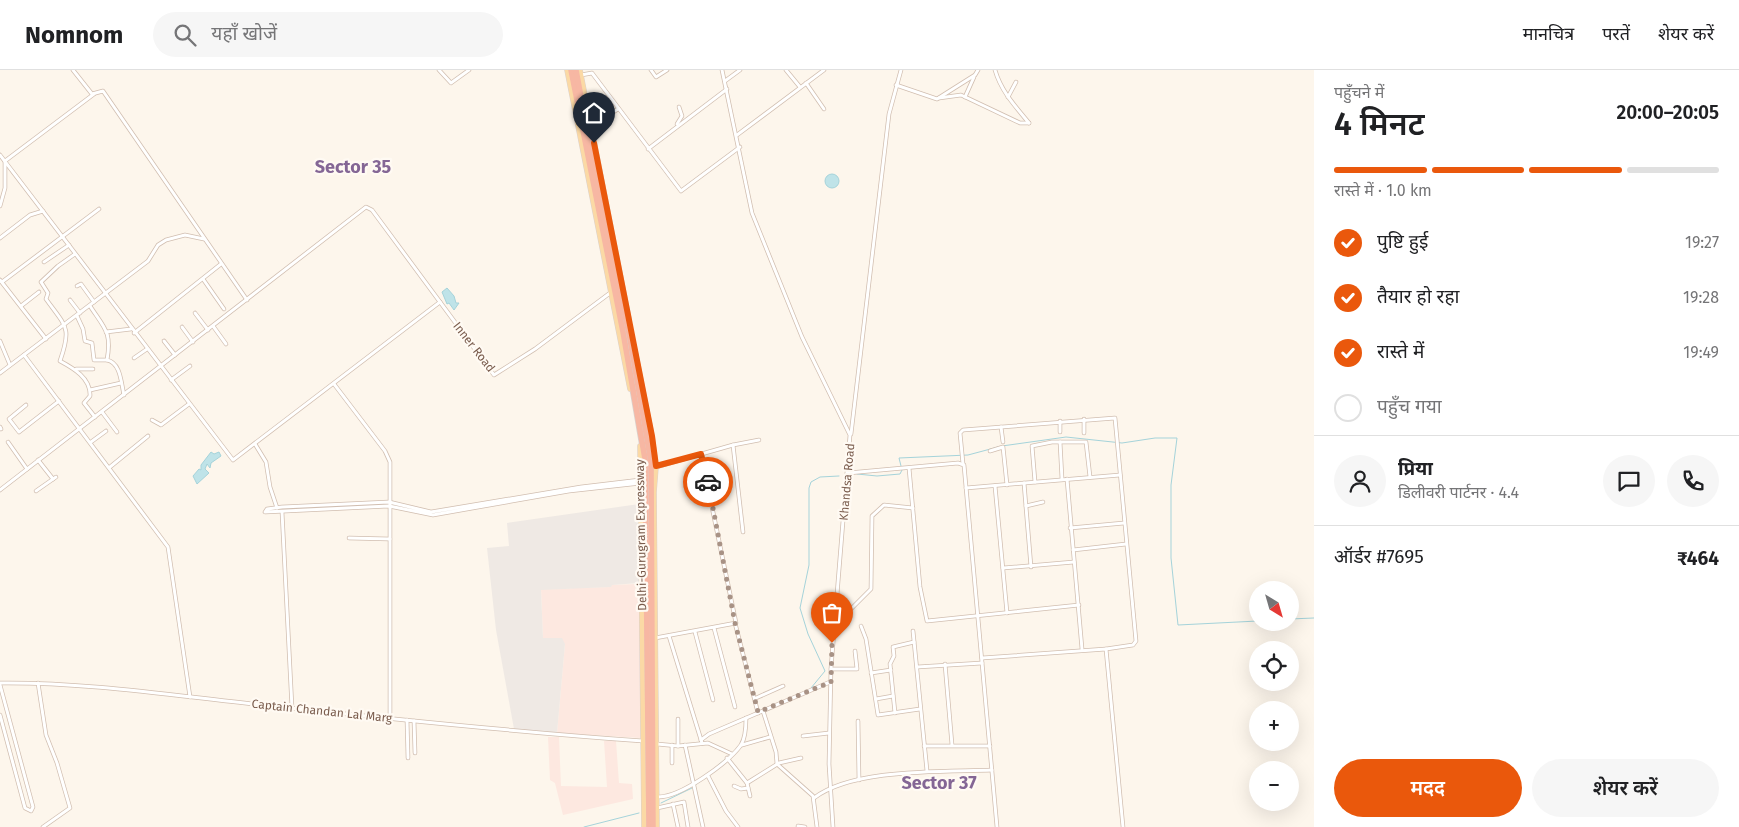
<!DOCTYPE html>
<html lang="hi">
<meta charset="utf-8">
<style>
body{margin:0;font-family:"Fira Sans","Noto Sans Devanagari",sans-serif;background:#f6f6f6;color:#202124;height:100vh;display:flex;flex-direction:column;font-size:19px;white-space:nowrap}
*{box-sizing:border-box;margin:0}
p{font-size:16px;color:#757577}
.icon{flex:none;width:28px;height:28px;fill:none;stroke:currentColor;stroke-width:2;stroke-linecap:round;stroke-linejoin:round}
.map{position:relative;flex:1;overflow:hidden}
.details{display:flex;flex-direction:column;background:#fff;width:425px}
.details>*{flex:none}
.needle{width:32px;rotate:143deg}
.buttons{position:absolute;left:1249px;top:511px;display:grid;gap:10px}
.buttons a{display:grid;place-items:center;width:50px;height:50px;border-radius:50%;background:#fff;box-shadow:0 5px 20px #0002;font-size:25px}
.pin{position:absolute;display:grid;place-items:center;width:42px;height:42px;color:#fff;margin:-51px -21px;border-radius:50% 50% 50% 0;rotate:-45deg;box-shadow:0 0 5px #0007}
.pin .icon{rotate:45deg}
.courier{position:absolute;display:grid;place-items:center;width:50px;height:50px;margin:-25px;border:4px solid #ea580c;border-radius:50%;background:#fff;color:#222;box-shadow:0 1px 6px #0007}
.summary em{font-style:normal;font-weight:600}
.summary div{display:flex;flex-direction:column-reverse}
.summary{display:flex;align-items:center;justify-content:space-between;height:85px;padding:0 20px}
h1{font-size:32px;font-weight:600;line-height:38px}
.bar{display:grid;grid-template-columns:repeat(4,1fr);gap:8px 5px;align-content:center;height:60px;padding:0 20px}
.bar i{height:6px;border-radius:4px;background:#e0e0e0}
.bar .current{background:#ea580c}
.bar p{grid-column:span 4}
.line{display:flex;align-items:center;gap:12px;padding:0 20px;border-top:1px solid #e0e0e0}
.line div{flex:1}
.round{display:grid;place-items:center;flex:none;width:52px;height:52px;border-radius:26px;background:#f6f6f6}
ol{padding:0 20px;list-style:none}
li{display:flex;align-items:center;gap:15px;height:55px}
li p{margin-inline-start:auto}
li .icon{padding:5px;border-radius:50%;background:#ea580c;color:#fff;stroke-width:4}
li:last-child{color:#757577}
li i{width:28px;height:28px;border:2px solid #e0e0e0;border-radius:50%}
.action{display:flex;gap:10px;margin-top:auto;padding:10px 20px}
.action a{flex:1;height:58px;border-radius:30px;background:#ea580c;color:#fff;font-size:20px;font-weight:600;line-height:58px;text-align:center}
.action a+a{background:#f6f6f6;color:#202124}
header{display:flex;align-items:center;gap:30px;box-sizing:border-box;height:70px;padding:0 25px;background:#fff;border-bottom:1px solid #e0e0e0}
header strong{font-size:24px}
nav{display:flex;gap:28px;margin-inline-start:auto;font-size:18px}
.search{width:350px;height:45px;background:#f6f6f6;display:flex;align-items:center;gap:12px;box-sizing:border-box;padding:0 18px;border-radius:28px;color:#757577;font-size:19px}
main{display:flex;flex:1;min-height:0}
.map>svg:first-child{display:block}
.commercial{fill:#fde8e0}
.industrial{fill:#efe9e4}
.water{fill:#bfe3e8;stroke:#a5d3da}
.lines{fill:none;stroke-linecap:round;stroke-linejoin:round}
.stream{stroke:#a5d3da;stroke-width:1}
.minor-casing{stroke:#d1beb0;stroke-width:4.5}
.major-casing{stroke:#dad1cd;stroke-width:5.5}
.highway-casing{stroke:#dad1cd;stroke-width:7}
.minor{stroke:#fff;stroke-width:3}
.major{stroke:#fbd9a5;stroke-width:4.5}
.highway{stroke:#f7b7a3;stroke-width:5.5}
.done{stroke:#a89285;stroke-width:5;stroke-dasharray:0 9}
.route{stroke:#ea580c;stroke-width:6}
.labels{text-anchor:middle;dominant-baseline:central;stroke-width:4.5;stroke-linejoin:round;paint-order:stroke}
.street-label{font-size:12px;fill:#7a5c4d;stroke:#fffaf3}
.district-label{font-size:18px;font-weight:bold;fill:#846695;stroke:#fffaf3}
</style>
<header>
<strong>Nomnom</strong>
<div class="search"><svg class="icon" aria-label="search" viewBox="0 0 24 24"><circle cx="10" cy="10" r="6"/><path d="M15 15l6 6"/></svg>यहाँ खोजें</div>
<nav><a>मानचित्र</a><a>परतें</a><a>शेयर करें</a></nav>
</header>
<main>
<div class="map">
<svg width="1314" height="757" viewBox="0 0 1314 757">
<rect width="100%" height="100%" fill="#fdf6ec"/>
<g class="commercial">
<polygon points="636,514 635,522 640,522 641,668 557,663 565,574 543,568 541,519 610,517 611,515"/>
<polygon points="548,667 559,667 561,716 607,717 604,671 616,671 619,713 632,714 633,729 563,745 555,713 550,710"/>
</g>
<polygon class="industrial" points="639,434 639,513 612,515 611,517 541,520 543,568 562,568 565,574 557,663 514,659 496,560 487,478 509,476 507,453"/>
<g class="water">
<circle cx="832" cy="111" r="7"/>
<polygon points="447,218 454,226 456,233 459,233 454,240 449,233 447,234 442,222"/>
<polygon points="211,382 214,384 219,382 221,386 211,393 210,398 207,394 205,399 209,403 197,414 193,406 199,399 201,400 201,395"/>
</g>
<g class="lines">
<g class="stream">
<polyline points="1002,376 1066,367 1122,373 1155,368 1177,368 1171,415 1171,488 1178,555 1258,551"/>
<polyline points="901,396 899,388 968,385 998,377"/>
<polyline points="857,404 877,406 900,404 902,400"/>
<polyline points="1290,549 1314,548"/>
<polyline points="811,618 825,601 808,564 800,538 809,495 809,418 811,412 820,407 839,406"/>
<polyline points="716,697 730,685"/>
<polyline points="695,715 702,710"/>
<polyline points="661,733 692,718"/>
<polyline points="584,757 639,743"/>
</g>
<g class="minor-casing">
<g id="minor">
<polyline points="73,0 92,24 103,21 247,230"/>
<polyline points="439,0 451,13 469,0"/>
<polyline points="651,0 656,7 667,0"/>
<polyline points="722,0 752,143 802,267 850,365 831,598 829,694 833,757"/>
<polyline points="786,0 800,17"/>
<path d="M 995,0 C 1001,21 1015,36 1029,53"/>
<polyline points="581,5 592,3 681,121 740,77"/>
<polyline points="725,11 740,0"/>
<polyline points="806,13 824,39"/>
<polyline points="896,15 937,29 975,5 978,0"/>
<polyline points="965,27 974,7"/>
<polyline points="1008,27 1016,12"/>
<polyline points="939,28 961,25 1020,53 1029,53"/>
<polyline points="677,54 682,46 679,37"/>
<polyline points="591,56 618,39"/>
<polyline points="737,65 824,0"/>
<polyline points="648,79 727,19"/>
<polyline points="0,85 233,390 440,232"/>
<polyline points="0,136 5,118 5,91 94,24"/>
<polyline points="0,168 30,145 43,141"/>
<path d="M 75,184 L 58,196 L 41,212 L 48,223 L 46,229 C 66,257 72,257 60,291 C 73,298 91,308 90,326 L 84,333 L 95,347"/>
<polyline points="44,192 69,175"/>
<polyline points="203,209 224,239"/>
<polyline points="0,210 46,269"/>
<polyline points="2,212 99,139"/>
<polyline points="77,216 81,214 94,232"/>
<polyline points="70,230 80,243"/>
<polyline points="21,236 39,222"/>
<path d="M 90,236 C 105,259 112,262 107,290 C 121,293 121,313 124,325"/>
<polyline points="195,243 208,260"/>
<polyline points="77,246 83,259 85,271 92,273 94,290 107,290"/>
<polyline points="213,256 226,274"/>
<polyline points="182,257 193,272"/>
<polyline points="106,262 131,259"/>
<polyline points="134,263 221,194"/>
<polyline points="0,271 10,295"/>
<polyline points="164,271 175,285"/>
<polyline points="24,285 168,477 190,627"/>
<polyline points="134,288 147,279"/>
<polyline points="76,299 93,299"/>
<polyline points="0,303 148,191 158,175 166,170 185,165 204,169"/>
<polyline points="171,310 190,296"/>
<polyline points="334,314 385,381 390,392 390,648"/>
<polyline points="90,320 121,313"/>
<polyline points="26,335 9,349 19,362 59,331"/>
<polyline points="102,342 117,362"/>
<polyline points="1084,349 1084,363"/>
<polyline points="152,350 161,355 189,334"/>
<polyline points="0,357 1,359"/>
<polyline points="1001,357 1003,372"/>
<polyline points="1060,362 1060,351"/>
<polyline points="851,364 889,44 901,0"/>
<polyline points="8,372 27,399"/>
<polyline points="91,372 106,361"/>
<polyline points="1060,372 1062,409"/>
<polyline points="255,374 266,392 270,417 277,438"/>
<polyline points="733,375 743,462"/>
<polyline points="990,381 1003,377 1007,415"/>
<polyline points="38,390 53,409"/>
<polyline points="963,394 960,363 963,360 1115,348 1136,571 1133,575 1106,579"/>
<polyline points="110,397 148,366"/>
<polyline points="656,397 733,375 759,370"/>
<polyline points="909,398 920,517 927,551 1079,535"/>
<polyline points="848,403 958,393 964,395 997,757"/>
<polyline points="1067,409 1082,579"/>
<polyline points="640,410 581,417 431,442 389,432 282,437 267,439 265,442 389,436 433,445 569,421 641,413"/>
<polyline points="1035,412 1032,376 1052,372 1086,372 1090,407"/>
<polyline points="1024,413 1031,497"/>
<polyline points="995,416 1007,543"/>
<polyline points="966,418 1120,405"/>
<polyline points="0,420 366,137 372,140 494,305 535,279 610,223"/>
<polyline points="36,421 56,407"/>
<polyline points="1026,436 1043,432"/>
<polyline points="282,442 292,638"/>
<polyline points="1070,458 1124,453"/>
<polyline points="349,468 390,469"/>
<polyline points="1073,480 1126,474"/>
<polyline points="1003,498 1074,492"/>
<polyline points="840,550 871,519 872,446 884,435 913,438"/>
<polyline points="735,553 758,643"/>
<polyline points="861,556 866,569 878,645 920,639"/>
<polyline points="714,558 735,637"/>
<polyline points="913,561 927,701"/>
<polyline points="695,562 713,630"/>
<polyline points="669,566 702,673"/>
<polyline points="655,568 736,553 701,384"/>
<polyline points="982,588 1106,579 1123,757"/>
<polyline points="945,594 952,675"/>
<polyline points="917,597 982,593"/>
<polyline points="831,599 857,599 855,581"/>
<polyline points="871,603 891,600"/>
<path d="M 0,613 C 88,612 176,626 263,635 C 390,649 516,662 643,671"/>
<polyline points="38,613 46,665 57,693 70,738 43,757"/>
<polyline points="0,615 33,737 31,741 25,738 0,645"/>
<polyline points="756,628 783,616"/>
<polyline points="876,629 893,626"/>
<polyline points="763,641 776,682 777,694 813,726 817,757"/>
<polyline points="895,643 890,594 894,586 893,577 914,572"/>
<polyline points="407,650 408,688"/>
<polyline points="414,651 415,683"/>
<polyline points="858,651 859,710"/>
<polyline points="803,666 829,663"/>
<polyline points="701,670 709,664 830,612"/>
<polyline points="657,674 678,676 708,673 732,684"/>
<polyline points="685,675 703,757"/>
<polyline points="742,675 770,667"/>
<polyline points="678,676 678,649"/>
<polyline points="924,676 990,676"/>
<polyline points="727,688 747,713 750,726"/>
<polyline points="672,693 672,675"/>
<polyline points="708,706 726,741 738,757"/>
<polyline points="747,713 779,693 801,688"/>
<polyline points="734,716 741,719 748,718"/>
<path d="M 657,727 C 680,728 728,693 741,675 C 746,667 746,656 746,648"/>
<path d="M 814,728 C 853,698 943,702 992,700"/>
<polyline points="673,734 678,757"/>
<polyline points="657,738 684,732 688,757"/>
<polyline points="798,756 805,757"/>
</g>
</g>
<g class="major-casing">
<g id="major">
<polyline points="567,0 630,319"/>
<polyline points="580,0 629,249"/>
<polyline points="634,276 652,366 656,397 654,422 657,757"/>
<polyline points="640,376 644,757"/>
</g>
</g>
<g class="highway-casing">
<g id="highway">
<polyline points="571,0 623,262 645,389 649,757"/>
<polyline points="576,0 604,151 629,263 651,392 653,757"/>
</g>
</g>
<use href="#minor" class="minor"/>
<use href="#major" class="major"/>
<use href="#highway" class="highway"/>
</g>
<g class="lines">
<polyline class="done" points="708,412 735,553 758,642 831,612 832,573"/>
<polyline class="route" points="594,73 652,366 656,396 701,384 708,412"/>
</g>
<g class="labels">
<g class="street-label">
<text transform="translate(474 277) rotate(52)">Inner Road</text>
<text transform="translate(847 412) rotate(-85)">Khandsa Road</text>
<text transform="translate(641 465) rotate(-91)">Delhi-Gurugram Expressway</text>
<text transform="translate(322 641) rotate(6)">Captain Chandan Lal Marg</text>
</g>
<g class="district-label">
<text x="353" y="97">Sector 35</text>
<text x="939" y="713">Sector 37</text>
</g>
</g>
</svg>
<div class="buttons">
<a><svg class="needle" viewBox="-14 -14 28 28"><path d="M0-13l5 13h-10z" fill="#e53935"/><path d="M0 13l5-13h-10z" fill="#757577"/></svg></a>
<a><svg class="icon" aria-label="locate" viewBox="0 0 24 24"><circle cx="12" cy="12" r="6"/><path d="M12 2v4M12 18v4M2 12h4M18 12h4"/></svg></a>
<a>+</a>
<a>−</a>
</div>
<div class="pin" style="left:832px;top:573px;background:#ea580c"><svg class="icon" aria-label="bag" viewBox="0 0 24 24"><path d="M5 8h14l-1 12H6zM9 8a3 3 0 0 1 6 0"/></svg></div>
<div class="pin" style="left:594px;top:73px;background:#1f2937"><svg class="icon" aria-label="home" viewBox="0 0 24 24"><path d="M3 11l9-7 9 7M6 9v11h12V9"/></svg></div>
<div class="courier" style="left:708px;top:412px"><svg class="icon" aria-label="car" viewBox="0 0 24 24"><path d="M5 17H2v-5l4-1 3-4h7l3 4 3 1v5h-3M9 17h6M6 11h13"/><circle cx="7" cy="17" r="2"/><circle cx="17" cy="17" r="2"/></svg></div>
</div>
<section class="details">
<div class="summary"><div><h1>4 मिनट</h1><p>पहुँचने में</p></div><em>20:00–20:05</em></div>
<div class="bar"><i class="current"></i><i class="current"></i><i class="current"></i><i></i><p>रास्ते में · 1.0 km</p></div>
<ol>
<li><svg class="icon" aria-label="check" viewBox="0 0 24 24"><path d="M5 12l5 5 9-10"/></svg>पुष्टि हुई<p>19:27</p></li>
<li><svg class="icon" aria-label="check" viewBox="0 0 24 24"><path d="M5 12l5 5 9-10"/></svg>तैयार हो रहा<p>19:28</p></li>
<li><svg class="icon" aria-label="check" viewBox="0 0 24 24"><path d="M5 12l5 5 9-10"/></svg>रास्ते में<p>19:49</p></li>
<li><i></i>पहुँच गया</li>
</ol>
<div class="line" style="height:90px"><a class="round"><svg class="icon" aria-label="person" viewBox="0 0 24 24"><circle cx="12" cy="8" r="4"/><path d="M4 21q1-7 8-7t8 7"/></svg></a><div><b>प्रिया</b><p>डिलीवरी पार्टनर · 4.4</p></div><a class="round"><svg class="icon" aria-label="chat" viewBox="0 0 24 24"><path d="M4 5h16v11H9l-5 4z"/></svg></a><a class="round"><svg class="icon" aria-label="phone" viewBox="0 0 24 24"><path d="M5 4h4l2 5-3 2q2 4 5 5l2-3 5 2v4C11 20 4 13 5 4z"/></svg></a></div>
<div class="line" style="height:65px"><div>ऑर्डर #7695</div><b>₹464</b></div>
<div class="action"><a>मदद</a><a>शेयर करें</a></div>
</section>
</main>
